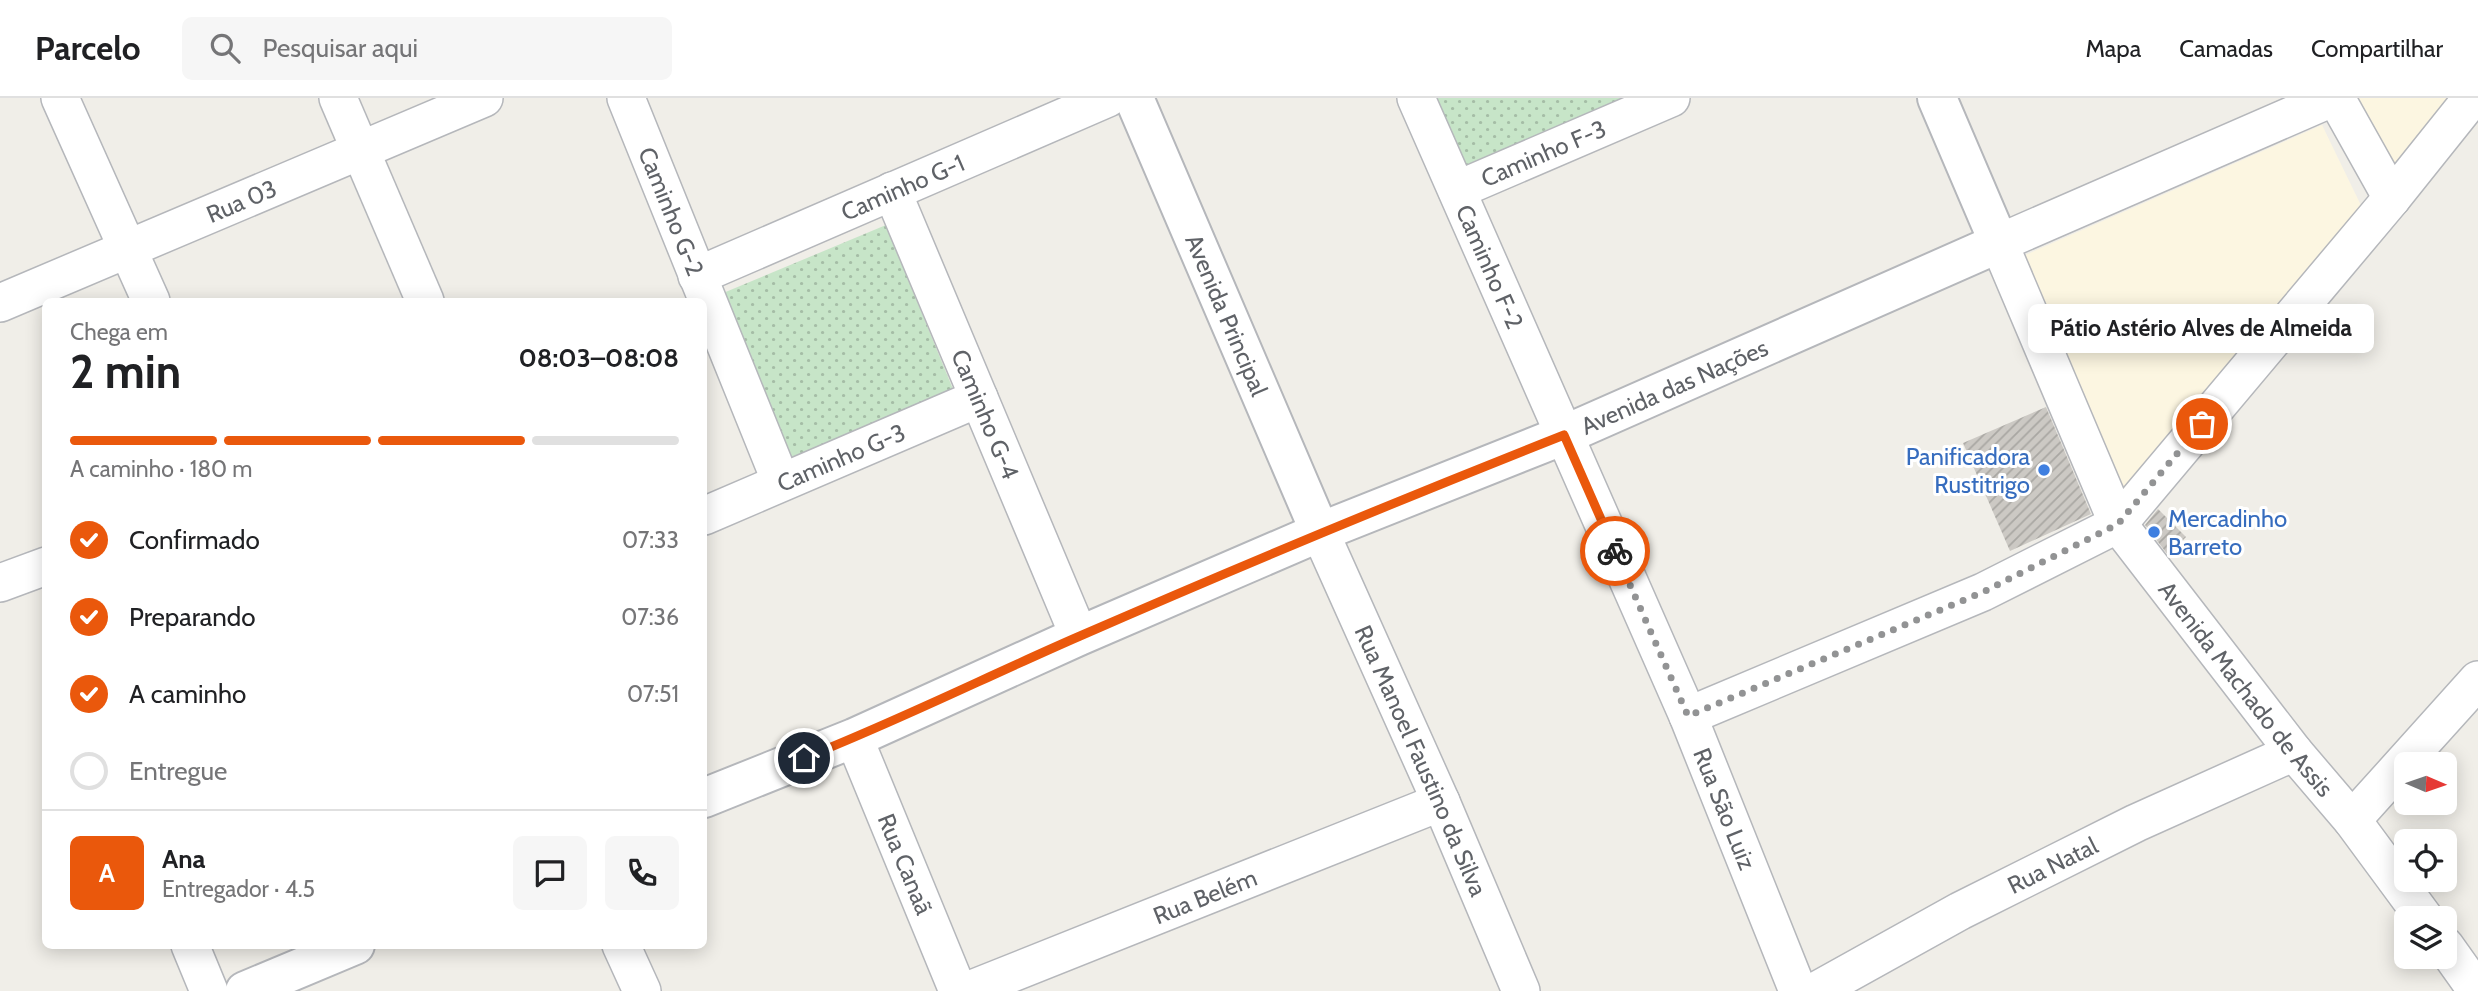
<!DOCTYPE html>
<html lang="pt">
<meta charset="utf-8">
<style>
body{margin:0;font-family:Cabin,sans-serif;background:#f6f6f6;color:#202124;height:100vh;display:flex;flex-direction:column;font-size:26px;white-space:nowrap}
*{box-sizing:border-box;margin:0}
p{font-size:23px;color:#757577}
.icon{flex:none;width:38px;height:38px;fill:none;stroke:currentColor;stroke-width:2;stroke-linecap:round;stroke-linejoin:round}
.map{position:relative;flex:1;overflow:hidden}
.panel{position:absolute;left:42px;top:200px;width:665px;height:651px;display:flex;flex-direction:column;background:#fff;border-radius:10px;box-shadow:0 4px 18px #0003}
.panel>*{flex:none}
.needle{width:46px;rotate:92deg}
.fabs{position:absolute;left:2394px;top:654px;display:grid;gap:14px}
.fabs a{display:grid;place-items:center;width:63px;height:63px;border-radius:10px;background:#fff;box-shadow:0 4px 18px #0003;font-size:35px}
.pin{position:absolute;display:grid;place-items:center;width:60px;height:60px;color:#fff;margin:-30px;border:4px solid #fff;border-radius:50%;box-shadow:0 2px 7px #0007}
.courier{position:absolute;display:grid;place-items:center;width:70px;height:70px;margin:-35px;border:5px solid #ea580c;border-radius:50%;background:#fff;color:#222;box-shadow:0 2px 9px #0007}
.bubble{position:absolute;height:49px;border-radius:10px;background:#fff;box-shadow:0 4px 18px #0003;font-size:23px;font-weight:700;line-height:49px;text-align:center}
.headline em{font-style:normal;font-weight:700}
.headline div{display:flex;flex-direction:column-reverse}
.headline{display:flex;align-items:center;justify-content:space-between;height:119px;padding:0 28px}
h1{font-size:46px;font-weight:700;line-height:52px}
.bar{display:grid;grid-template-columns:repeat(4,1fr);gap:10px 7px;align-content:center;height:84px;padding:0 28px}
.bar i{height:9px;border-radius:5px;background:#e0e0e0}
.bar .active{background:#ea580c}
.bar p{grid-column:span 4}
.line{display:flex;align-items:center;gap:18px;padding:0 28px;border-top:2px solid #e0e0e0}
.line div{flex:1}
.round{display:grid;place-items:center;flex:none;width:74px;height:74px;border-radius:10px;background:#f6f6f6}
ol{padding:0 28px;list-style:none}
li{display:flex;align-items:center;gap:21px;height:77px}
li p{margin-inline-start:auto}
li .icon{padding:7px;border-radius:50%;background:#ea580c;color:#fff;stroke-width:4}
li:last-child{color:#757577}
li i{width:38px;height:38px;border:4px solid #e0e0e0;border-radius:50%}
header{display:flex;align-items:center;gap:42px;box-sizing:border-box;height:98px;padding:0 35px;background:#fff;border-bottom:2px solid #e0e0e0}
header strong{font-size:33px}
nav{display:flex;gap:38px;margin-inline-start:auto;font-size:24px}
.search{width:490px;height:63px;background:#f6f6f6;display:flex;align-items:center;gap:18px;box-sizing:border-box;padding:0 24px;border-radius:10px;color:#757577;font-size:26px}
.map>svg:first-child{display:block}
.commercial{fill:#fcf6e1}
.green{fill:url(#green-dots)}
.building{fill:url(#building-hatch)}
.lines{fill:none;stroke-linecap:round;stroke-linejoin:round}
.minor-casing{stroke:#b5b7bb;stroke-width:40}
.tertiary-casing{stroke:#b5b7bb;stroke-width:42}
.minor{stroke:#fff;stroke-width:37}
.tertiary{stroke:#fff;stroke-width:38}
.done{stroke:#929394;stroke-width:7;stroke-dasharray:0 12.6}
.route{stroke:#ea580c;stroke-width:9}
.shop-dot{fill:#3f7fe0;stroke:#fff;stroke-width:2.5}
.labels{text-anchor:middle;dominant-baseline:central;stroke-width:6;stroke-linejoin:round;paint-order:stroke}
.street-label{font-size:24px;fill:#5f6267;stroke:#fff}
.shop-label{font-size:24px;fill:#366cbe;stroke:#fff;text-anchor:end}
</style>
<header>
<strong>Parcelo</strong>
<div class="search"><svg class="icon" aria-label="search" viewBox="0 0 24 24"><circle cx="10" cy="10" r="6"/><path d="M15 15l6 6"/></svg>Pesquisar aqui</div>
<nav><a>Mapa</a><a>Camadas</a><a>Compartilhar</a></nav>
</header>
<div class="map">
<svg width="2478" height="893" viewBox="0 0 2478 893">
<defs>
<pattern id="green-dots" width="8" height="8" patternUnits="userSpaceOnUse" patternTransform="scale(1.75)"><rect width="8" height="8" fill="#c7e5c8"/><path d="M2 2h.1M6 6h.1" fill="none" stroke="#a5bda6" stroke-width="1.8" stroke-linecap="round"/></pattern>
<pattern id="building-hatch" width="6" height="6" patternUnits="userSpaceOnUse" patternTransform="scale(1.75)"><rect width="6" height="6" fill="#ccc9c4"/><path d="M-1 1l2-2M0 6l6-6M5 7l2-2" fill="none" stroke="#a9a7a3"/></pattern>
</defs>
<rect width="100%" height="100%" fill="#f0eee8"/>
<g class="commercial">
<polygon points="2354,0 2462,0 2398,79"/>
<polygon points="2322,27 2370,126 2126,409 2023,158"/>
</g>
<g class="green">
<polygon points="1427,0 1627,0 1462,84"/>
<polygon points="886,127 957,301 788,372 716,198"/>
</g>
<g class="building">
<polygon points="2046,309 2091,416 2010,453 1963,345"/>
<polygon points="2158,411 2186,439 2168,457 2145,427"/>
</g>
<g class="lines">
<g class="minor-casing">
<g id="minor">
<polyline points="60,0 151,203"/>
<polyline points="338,0 425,203"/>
<path id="s1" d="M 626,0 L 781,384"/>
<path id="s2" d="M 1416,0 L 1688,618 L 1798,893"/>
<path id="s3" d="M 2332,0 L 1999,145 L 2118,426 L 2294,654 L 2352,722 L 2425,821"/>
<polyline points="2336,0 2392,100"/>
<path id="s4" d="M 1457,92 L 1671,0"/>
<path id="s5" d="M 892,93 L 1079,538"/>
<path id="s6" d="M 697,178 L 1108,0"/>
<path id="s7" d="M 0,205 L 484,0"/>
<path id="s8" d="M 704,418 L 979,300"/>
<path id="s9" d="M 1320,434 L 1441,704 L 1521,893"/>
<polyline points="0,485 46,468"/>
<polyline points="1688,618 1983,494 2118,426 2392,100 2472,0"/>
<path id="s10" d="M 854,640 L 958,893"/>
<polyline points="2352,722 2478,582"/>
<polyline points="190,847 209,893"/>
<polyline points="621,847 642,893"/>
<polyline points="2445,848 2477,893"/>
<path id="s11" d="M 967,893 L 1441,704"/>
<path id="s12" d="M 1816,893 L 1960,813 L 2136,725 L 2294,654"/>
</g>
</g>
<g class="tertiary-casing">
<g id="tertiary">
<path id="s13" d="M 1134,0 L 1320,434"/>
<path id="s14" d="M 704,700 L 854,640 L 1079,538 L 1320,434 L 1564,337 L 1999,145 L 1937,0"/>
<polyline points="245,893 355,847"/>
</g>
</g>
<use href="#minor" class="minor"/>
<use href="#tertiary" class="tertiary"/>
</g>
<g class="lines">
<polyline class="done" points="1615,453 1688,618 1983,494 2118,426 2202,326"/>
<path class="route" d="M 804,660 C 898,623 988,578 1080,538 C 1240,468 1402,401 1564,337 L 1615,453"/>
</g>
<g class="shop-dot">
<circle cx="2044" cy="372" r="7"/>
<circle cx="2154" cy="434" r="7"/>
</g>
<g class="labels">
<g class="street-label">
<text stroke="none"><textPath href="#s4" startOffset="94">Caminho F-3</textPath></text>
<text stroke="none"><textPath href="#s6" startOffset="224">Caminho G-1</textPath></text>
<text stroke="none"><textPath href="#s7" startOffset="262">Rua 03</textPath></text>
<text stroke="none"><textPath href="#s1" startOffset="122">Caminho G-2</textPath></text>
<text stroke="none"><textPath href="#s2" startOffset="184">Caminho F-2</textPath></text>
<text stroke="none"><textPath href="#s13" startOffset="236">Avenida Principal</textPath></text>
<text stroke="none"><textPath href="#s14" startOffset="1054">Avenida das Nações</textPath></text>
<text stroke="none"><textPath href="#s5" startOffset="242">Caminho G-4</textPath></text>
<text stroke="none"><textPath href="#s8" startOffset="149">Caminho G-3</textPath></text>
<text stroke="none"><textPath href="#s3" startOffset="877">Avenida Machado de Assis</textPath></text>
<text stroke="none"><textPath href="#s9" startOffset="250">Rua Manoel Faustino da Silva</textPath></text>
<text stroke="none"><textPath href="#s2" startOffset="775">Rua São Luiz</textPath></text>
<text stroke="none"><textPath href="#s10" startOffset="136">Rua Canaã</textPath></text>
<text stroke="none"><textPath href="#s12" startOffset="268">Rua Natal</textPath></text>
<text stroke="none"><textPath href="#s11" startOffset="256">Rua Belém</textPath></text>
</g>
<g class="shop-label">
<text x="2030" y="358">Panificadora<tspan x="2030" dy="28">Rustitrigo</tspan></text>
<text x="2168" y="420" text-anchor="start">Mercadinho<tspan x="2168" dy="28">Barreto</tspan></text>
</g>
</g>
</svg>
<div class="fabs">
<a><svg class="needle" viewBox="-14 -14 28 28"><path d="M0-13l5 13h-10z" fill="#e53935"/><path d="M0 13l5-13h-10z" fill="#757577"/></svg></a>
<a><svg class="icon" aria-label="locate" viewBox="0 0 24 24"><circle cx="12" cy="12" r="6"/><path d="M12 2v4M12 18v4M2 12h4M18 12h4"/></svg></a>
<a><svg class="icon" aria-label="layers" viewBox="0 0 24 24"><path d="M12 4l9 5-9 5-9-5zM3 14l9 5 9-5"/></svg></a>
</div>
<div class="pin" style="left:2202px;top:326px;background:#ea580c"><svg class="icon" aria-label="bag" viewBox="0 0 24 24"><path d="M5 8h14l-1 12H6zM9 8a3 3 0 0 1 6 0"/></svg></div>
<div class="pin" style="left:804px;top:660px;background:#1f2937"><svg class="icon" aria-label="home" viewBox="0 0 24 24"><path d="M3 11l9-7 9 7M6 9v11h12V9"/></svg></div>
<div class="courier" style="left:1615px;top:453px"><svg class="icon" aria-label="bike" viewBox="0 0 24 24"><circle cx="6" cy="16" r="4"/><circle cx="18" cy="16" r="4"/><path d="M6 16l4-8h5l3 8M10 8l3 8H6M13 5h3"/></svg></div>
<div class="bubble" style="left:2028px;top:206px;width:346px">Pátio Astério Alves de Almeida</div>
<section class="panel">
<div class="headline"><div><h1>2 min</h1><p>Chega em</p></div><em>08:03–08:08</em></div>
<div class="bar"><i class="active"></i><i class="active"></i><i class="active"></i><i></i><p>A caminho · 180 m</p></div>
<ol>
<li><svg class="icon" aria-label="check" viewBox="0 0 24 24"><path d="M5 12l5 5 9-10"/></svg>Confirmado<p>07:33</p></li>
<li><svg class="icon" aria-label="check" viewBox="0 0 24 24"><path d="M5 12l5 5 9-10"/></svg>Preparando<p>07:36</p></li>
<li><svg class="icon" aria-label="check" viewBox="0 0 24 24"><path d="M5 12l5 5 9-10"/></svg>A caminho<p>07:51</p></li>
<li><i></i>Entregue</li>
</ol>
<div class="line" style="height:126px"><b class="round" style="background:#ea580c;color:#fff">A</b><div><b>Ana</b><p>Entregador · 4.5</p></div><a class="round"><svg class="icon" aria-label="chat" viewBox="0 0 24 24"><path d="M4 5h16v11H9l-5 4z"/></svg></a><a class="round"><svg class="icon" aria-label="phone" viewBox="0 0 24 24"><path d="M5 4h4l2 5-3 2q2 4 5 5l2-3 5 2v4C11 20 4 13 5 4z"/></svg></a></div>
</section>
</div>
